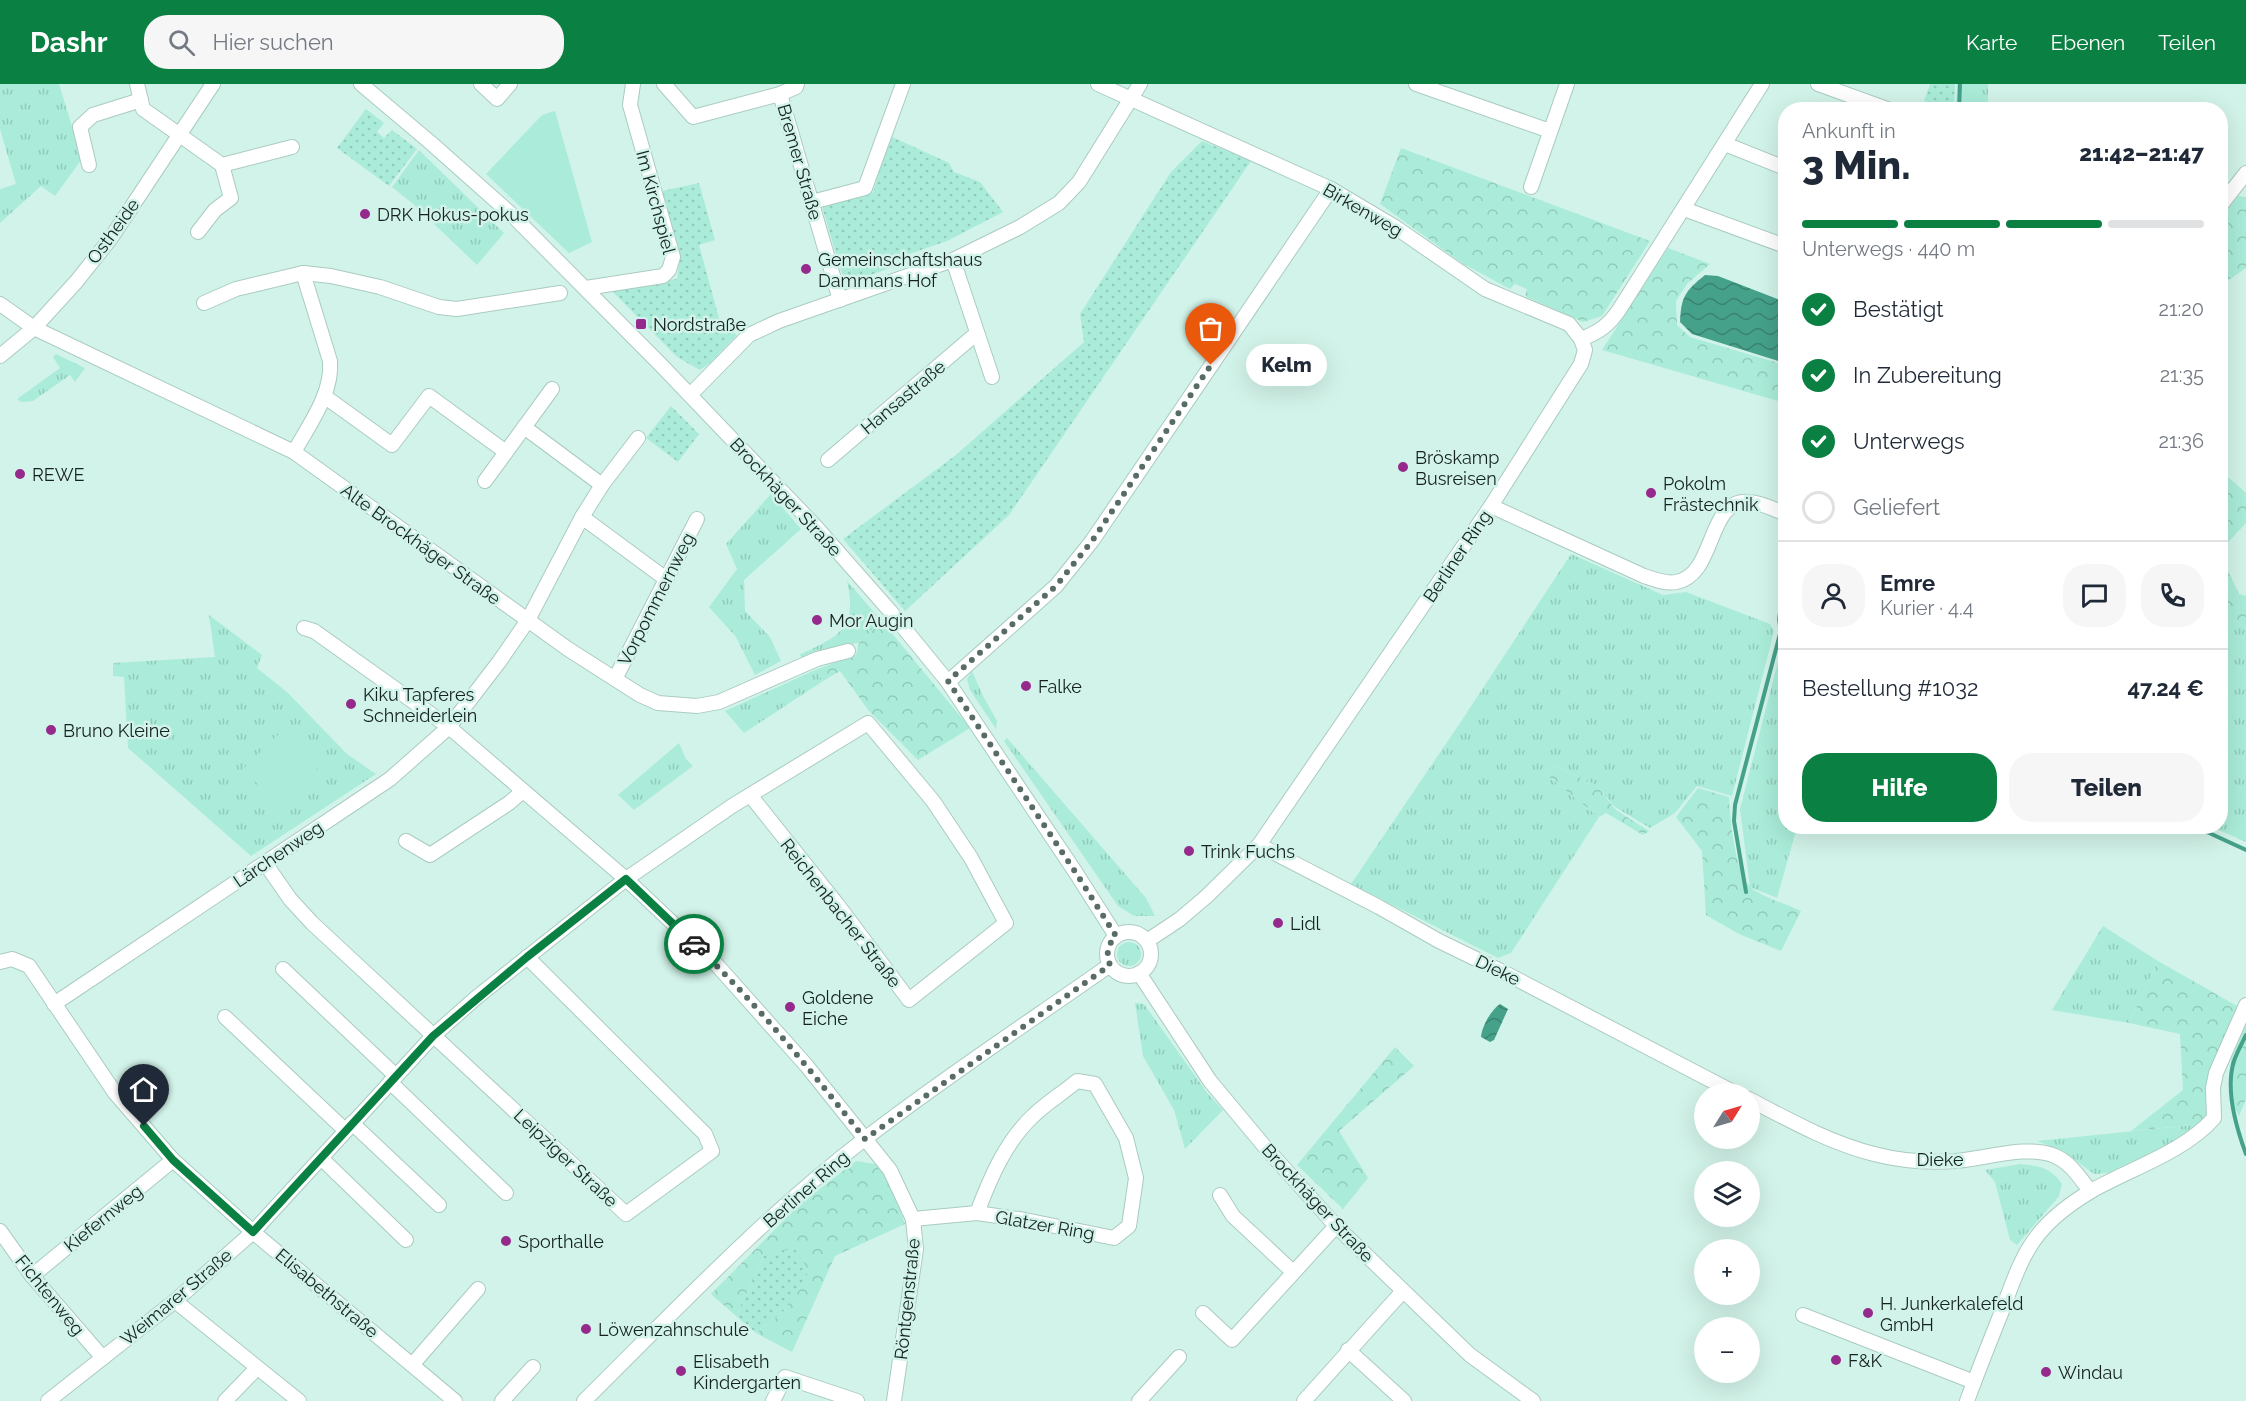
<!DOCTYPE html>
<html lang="de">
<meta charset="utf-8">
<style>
body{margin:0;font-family:Raleway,sans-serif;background:#f6f6f7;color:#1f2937;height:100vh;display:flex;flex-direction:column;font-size:22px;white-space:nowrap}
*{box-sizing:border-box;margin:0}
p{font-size:20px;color:#747a83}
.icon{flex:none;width:33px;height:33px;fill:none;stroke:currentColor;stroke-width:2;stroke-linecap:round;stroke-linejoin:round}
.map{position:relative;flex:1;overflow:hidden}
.panel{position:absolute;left:1778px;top:18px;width:450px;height:732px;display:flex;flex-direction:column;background:#fff;border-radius:24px;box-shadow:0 6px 24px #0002}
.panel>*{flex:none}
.needle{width:39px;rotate:53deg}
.buttons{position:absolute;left:1694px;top:999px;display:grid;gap:12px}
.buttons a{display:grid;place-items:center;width:66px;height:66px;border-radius:50%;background:#fff;box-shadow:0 6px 24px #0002;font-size:30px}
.pin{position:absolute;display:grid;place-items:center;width:51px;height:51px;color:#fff;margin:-62px -26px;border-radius:50% 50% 50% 0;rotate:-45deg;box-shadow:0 0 6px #0007}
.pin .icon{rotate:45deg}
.courier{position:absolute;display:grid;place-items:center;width:60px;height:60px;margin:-30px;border:4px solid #0b8043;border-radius:50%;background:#fff;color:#222;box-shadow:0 2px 8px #0007}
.bubble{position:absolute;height:42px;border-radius:21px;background:#fff;box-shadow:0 6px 24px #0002;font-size:20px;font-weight:800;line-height:42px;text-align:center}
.overview em{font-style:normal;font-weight:800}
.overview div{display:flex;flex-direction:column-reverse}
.overview{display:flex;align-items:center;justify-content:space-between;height:102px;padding:0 24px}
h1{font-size:39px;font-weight:800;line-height:45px}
.bar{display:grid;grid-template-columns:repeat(4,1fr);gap:9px 6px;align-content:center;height:72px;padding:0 24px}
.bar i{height:8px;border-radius:4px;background:#e0e1e3}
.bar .selected{background:#0b8043}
.bar p{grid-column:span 4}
.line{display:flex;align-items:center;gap:15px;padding:0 24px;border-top:2px solid #e0e1e3}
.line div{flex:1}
.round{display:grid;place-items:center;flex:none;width:63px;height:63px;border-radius:24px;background:#f6f6f7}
ol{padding:0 24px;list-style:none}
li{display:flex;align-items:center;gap:18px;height:66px}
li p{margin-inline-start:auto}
li .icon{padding:6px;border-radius:50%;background:#0b8043;color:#fff;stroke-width:4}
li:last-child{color:#747a83}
li i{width:33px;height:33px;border:3px solid #e0e1e3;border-radius:50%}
.cta{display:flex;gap:12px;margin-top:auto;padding:12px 24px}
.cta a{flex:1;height:69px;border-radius:24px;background:#0b8043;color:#fff;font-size:24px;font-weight:800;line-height:69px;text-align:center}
.cta a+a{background:#f6f6f7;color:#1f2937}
header{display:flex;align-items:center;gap:36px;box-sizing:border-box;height:84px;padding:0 30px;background:#0b8043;color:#fff}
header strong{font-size:28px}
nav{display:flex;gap:33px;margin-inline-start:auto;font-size:21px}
.search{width:420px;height:54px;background:#f6f6f7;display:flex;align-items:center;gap:15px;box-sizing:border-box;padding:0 21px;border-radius:24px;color:#747a83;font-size:22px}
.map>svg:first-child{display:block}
.grass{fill:url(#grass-tufts)}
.forest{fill:url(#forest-crowns)}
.park{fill:url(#park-dots)}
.garden{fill:#aaecd9}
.water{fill:url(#water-waves)}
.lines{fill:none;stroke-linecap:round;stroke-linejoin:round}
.stream{stroke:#45a18a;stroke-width:4}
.minor-casing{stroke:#aacbc1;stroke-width:16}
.minor{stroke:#fff;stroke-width:14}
.done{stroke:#586b66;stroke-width:6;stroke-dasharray:0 10.8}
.route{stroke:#0b8043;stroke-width:8}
.poi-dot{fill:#952a8c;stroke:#d2f3e9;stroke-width:2}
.labels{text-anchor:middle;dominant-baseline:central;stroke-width:5;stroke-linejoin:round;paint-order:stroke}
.street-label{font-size:18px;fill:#16221f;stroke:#d2f3e9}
.poi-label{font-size:18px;fill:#16221f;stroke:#d2f3e9;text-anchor:start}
</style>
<header>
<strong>Dashr</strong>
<div class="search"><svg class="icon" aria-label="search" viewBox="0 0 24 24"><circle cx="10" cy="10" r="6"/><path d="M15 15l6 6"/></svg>Hier suchen</div>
<nav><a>Karte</a><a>Ebenen</a><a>Teilen</a></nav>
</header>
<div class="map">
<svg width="2246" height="1317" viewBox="0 0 2246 1317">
<defs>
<pattern id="grass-tufts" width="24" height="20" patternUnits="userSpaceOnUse" patternTransform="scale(1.5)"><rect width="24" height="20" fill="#aaecd9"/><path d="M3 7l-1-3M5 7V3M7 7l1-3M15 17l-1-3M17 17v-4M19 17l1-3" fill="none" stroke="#92caba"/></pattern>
<pattern id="forest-crowns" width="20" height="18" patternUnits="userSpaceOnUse" patternTransform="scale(1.5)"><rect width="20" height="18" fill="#aaecd9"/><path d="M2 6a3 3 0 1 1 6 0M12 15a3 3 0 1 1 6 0" fill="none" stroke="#92caba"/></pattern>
<pattern id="park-dots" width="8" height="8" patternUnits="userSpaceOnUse" patternTransform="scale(1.5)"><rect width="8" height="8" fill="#aaecd9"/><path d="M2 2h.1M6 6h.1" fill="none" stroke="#92caba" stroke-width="1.8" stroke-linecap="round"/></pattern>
<pattern id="water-waves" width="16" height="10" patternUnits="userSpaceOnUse" patternTransform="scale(1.5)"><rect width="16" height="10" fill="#45a18a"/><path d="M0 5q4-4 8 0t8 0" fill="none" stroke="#398370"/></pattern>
</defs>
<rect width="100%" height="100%" fill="#d2f3e9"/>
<g class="grass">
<polygon points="0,0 59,0 82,75 55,112 41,102 0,139 0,105 16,100 0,45"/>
<polygon points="1957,0 1988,0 1988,25 1956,25"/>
<polygon points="419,66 504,149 477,181 412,119 392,103"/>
<polygon points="56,270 85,284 75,298 70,291 33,317 21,318 17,315 60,284 53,273"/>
<polygon points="2220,386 2246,409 2246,412 2220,400"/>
<polygon points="771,410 801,445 744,496 745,527 770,553 781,577 755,591 736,553 709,523 737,485 726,460"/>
<polygon points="1571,470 1663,511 1686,508 1770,540 1774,547 1732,712 1697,702 1675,729 1650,744 1615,723 1596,701 1556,682 1548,692 1599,733 1511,869 1498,874 1351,800 1466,630"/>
<path d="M 847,497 L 881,536 L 859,559 L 840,561 L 803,574 L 799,571 C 839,552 858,546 847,497 Z"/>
<polygon points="2220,529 2246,543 2246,758 2212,743 2220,742"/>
<polygon points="209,531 262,571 257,584 288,609 347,670 376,690 251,772 128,664 124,593 113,592 113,579 215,573"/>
<polygon points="1783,558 1785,559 1785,742 1797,743 1777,814 1750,803 1740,725"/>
<polygon points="815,586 823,597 744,649 725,627"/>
<polygon points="972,587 983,612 997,637 996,645 970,606 967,595"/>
<polygon points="1007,654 1146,814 1155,832 1134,832 1118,822 1004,657"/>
<polygon points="679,659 686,675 693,682 634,726 618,711"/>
<polygon points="2103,842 2158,877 2129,939 2052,926"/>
<circle cx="1129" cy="870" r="12"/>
<polygon points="1135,919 1144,920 1208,1010 1223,1026 1185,1065 1174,1026 1143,972"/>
<polygon points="2203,1040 2187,1052 2112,1089 2094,1090 2063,1067 2037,1057"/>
<path d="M 2020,1080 C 2039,1082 2051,1083 2062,1100 L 2059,1112 L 2017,1161 L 2010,1156 L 1995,1098 L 1985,1086 Z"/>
</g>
<g class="forest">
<polygon points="1401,64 1650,157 1602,232 1583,238 1525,212 1527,205 1515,200 1510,205 1462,179 1380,120"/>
<polygon points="2238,112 2246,113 2246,184 2220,202 2220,135"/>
<polygon points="1668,164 1710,180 1687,200 1676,217 1677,241 1690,253 1785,281 1785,319 1602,266"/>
<polygon points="2220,400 2246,412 2246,439 2220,467"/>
<polygon points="2220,470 2239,510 2246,512 2246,543 2220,529"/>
<polygon points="881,536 970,644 918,676 869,627 840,587 823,597 815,586 856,571 859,559"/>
<polygon points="1556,682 1596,701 1616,726 1649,747 1643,751 1606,729 1599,733 1548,692"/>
<path d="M 1698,704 L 1729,713 C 1730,734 1735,795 1754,806 C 1768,815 1786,820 1801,827 L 1781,867 L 1739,850 L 1706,831 L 1702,767 L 1676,733 Z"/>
<polygon points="2158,877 2237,922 2210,996 2209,1027 2203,1040 2131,1047 2183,1006 2180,950 2129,939"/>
<polygon points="2246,940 2246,1015 2239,1032 2230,1014 2231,976"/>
<polygon points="1395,963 1414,982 1339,1047 1368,1094 1343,1125 1297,1081"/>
<polygon points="856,1077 875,1080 890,1099 905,1140 835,1172 792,1268 756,1249 786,1225 765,1170 736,1232 711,1210 798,1122"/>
</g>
<g class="park">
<polygon points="1930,0 1955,0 1954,25 1924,17"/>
<polygon points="366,25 384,39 377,48 384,54 392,46 417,65 389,102 337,64"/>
<polygon points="890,52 949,79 954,88 980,98 1003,128 947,157 898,174 890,184 845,200 822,123 873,108"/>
<polygon points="1202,57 1251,77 1009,431 905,527 843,455 956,371 1084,258 1080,230 1171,88"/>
<polygon points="699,99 715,156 699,161 720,238 737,251 710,279 700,286 677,273 611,206 677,195 680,174 658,108"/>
<polygon points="671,322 699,350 678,378 646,354"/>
<polygon points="794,1164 809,1187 786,1225 756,1249 736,1232 765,1170"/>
</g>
<g class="garden">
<polygon points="555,27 592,158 569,169 486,90 542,31"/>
<polygon points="288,641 324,678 279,722 243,685"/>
</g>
<g class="water">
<path d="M 1705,191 L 1718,192 L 1785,218 L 1785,279 L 1692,250 L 1680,238 C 1681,213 1685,207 1705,191 Z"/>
<path d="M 1500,920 L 1508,925 L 1494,956 L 1490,958 L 1481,953 C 1482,942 1491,926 1500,920 Z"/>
</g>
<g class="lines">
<g class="stream">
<polyline points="1959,26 1960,0"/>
<path d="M 1785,514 C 1780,526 1775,540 1785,551"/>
<polyline points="2194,742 2246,766"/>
<polyline points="1746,808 1734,737 1735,721 1781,546"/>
<path d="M 2246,951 C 2242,959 2237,968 2234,977 C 2225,1005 2236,1043 2246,1070"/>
</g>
<g class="minor-casing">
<g id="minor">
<polyline points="137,0 143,25 222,81 231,114 215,126 198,148"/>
<polyline points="361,0 431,59 512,131 661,281 817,444 890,527 948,598 1076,789 1116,852"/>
<polyline points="481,0 497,15 510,0"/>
<polyline points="664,0 693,33 780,10 796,3 797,0"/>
<polyline points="1098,0 1331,105 1395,143 1485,205 1569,240 1581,255 1585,266 1581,280 1491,422 1259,761 1207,812 1180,835 1147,857"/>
<polyline points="1416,0 1550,47"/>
<polyline points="1818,0 1890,26"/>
<polyline points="780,10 840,216"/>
<polyline points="1725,60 1785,84"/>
<polyline points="89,81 80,43 93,31 141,16"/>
<polyline points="222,81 292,63"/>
<polyline points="1531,103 1567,0"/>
<polyline points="812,118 865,104 903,0"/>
<polyline points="2220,122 2246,89"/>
<polyline points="1684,125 1785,162"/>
<polyline points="953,176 992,293"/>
<polyline points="586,204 663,192 669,186 673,173 630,21 633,0"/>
<polyline points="204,219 236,205 303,189 331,192 380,203 439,223 457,225 560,209"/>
<polyline points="0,220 34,244 294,368 568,565 640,611 658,619 697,622 719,618 817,575 848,567"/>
<path d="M 1581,255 C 1599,248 1608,242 1619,226 L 1762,0"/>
<polyline points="0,272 34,244 76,198 111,154 213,0"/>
<polyline points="690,311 749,251 779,237 953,176 1020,143 1059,119 1079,98 1140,0"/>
<polyline points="324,312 392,361 429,312 506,368"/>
<polyline points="524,343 602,401"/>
<path d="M 294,368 C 309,341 333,309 330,277 L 303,189"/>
<polyline points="828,376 977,249"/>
<polyline points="485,397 552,305"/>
<path d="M 1491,422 L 1644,492 C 1653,495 1665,500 1676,498 C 1717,491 1706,413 1750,418 C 1762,419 1774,425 1785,430"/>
<polyline points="582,433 666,495"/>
<polyline points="304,544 314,547 449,643 626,795 716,880 806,981 890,1086 913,1135 916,1165 894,1317"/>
<polyline points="615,595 697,435"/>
<polyline points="948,598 1056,502 1092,457 1331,105"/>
<polyline points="406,757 430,771 509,719 523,707"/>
<polyline points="1259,761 1379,823 1439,857 1505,889 1737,1010"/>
<polyline points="265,779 290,815 312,839 626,1130 712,1067 705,1050 527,873"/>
<circle cx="1129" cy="870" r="22"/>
<polyline points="0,878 12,875 29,882 115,1009 173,1076 253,1148 455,1317"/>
<polyline points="283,885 396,992"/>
<polyline points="1139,889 1210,997 1265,1063 1336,1142 1470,1271 1533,1317"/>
<polyline points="54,920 390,695 449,643 499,578 528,536 582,433 602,401 638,354"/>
<polyline points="225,933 345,1046"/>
<polyline points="390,998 506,1109"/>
<path d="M 1749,1015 C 1789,1036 1830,1059 1874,1070 C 1901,1077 1929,1079 1956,1077 C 1985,1075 2028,1060 2055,1072 C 2071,1079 2080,1094 2090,1107"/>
<polyline points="352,1039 439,1121"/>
<polyline points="321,1074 406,1156"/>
<polyline points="1220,1111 1233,1132 1293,1188"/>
<path d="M 913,1135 L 977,1129 L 1025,1136 L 1114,1154 L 1129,1142 L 1136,1094 L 1126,1054 L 1095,1000 L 1077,997 C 1063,1009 1046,1019 1033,1032 C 1005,1058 990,1095 977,1129"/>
<polyline points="0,1147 32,1192 103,1274"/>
<polyline points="32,1192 173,1076"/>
<polyline points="175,1217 299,1317"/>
<polyline points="1203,1229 1232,1256 1336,1142"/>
<polyline points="1803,1231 1974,1298"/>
<polyline points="1348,1266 1404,1317"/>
<polyline points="412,1281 478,1205"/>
<polyline points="48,1317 175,1217 253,1148 433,952 477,913 626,795 732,722 868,639 933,717 971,774 1006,839 909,916 837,820 750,711"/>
<polyline points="225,1317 257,1284"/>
<polyline points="502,1317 533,1283"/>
<path d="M 584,1317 C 675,1227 764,1132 866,1054 C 945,993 1029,938 1110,881"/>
<polyline points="773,1317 785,1293 857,1317"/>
<polyline points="1139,1317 1179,1273"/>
<polyline points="1304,1317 1403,1207"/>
<path d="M 1967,1317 C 1978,1287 1990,1257 2002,1227 C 2010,1206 2017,1183 2029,1164 C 2043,1140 2069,1120 2093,1106 C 2132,1084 2184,1068 2214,1034 L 2213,1004 L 2216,989 L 2246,921"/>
</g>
</g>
<use href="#minor" class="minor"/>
</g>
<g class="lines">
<path class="done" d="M 694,860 C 757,919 811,987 865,1055 L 1110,881 C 1106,870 1107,861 1116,852 L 1076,789 L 948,597 L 1056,502 L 1092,457 L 1211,281"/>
<polyline class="route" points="144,1042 173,1076 253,1148 433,952 527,873 626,795 694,860"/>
</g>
<g class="poi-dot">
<circle cx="365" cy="130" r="6"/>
<circle cx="806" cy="185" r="6"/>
<rect x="635" y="234" width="12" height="12" rx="3"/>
<circle cx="1403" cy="383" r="6"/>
<circle cx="20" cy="390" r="6"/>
<circle cx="1651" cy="409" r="6"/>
<circle cx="817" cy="536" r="6"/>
<circle cx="1026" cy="602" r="6"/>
<circle cx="351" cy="620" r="6"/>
<circle cx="51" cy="646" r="6"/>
<circle cx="1189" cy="767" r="6"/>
<circle cx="1278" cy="839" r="6"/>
<circle cx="790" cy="923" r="6"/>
<circle cx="506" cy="1157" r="6"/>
<circle cx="1868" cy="1229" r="6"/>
<circle cx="586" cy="1245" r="6"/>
<circle cx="1836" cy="1276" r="6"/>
<circle cx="681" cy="1287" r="6"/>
<circle cx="2046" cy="1288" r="6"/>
</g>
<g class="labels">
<g class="street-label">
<text transform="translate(800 78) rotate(74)">Bremer Straße</text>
<text transform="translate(656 118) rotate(75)">Im Kirchspiel</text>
<text transform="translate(1363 126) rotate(30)">Birkenweg</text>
<text transform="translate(113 147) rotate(-54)">Ostheide</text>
<text transform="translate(903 313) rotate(-40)">Hansastraße</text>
<text transform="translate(786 413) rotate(47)">Brockhäger Straße</text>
<text transform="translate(421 460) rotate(36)">Alte Brockhäger Straße</text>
<text transform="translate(1457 472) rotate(-56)">Berliner Ring</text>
<text transform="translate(656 515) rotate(-63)">Vorpommernweg</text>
<text transform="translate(278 770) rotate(-34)">Lärchenweg</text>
<text transform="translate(841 829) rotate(52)">Reichenbacher Straße</text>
<text transform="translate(1498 886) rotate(26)">Dieke</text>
<text transform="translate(566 1074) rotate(43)">Leipziger Straße</text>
<text x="1940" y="1075">Dieke</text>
<text transform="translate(806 1105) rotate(-41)">Berliner Ring</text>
<text transform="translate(1318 1119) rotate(47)">Brockhäger Straße</text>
<text transform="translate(103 1134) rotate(-39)">Kiefernweg</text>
<text transform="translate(1045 1141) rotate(10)">Glatzer Ring</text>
<text transform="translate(327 1209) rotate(40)">Elisabethstraße</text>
<text transform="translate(50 1211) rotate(51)">Fichtenweg</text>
<text transform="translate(176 1213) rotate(-40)">Weimarer Straße</text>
<text transform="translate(907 1215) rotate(-84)">Röntgenstraße</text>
</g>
<g class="poi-label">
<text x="377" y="130">DRK Hokus-pokus</text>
<text x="818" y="175">Gemeinschaftshaus<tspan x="818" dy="21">Dammans Hof</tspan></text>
<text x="653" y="240">Nordstraße</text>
<text x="1415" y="373">Bröskamp<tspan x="1415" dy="21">Busreisen</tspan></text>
<text x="32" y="390">REWE</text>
<text x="1663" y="399">Pokolm<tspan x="1663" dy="21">Frästechnik</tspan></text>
<text x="829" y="536">Mor Augin</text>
<text x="1038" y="602">Falke</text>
<text x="363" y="610">Kiku Tapferes<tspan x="363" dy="21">Schneiderlein</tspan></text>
<text x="63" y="646">Bruno Kleine</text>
<text x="1201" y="767">Trink Fuchs</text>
<text x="1290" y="839">Lidl</text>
<text x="802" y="913">Goldene<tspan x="802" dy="21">Eiche</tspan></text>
<text x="518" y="1157">Sporthalle</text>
<text x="1880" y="1219">H. Junkerkalefeld<tspan x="1880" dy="21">GmbH</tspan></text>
<text x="598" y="1245">Löwenzahnschule</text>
<text x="1848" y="1276">F&amp;K</text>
<text x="693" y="1277">Elisabeth<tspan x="693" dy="21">Kindergarten</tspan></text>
<text x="2058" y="1288">Windau</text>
</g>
</g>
</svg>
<div class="buttons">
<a><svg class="needle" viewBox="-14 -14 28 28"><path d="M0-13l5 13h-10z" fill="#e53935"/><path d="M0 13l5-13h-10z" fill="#747a83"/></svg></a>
<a><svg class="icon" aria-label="layers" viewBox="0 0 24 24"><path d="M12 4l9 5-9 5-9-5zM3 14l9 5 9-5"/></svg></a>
<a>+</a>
<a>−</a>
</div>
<div class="pin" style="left:1211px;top:281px;background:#ea580c"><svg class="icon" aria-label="bag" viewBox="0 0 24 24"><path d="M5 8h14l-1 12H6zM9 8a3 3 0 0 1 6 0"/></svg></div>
<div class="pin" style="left:144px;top:1042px;background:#1f2937"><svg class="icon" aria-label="home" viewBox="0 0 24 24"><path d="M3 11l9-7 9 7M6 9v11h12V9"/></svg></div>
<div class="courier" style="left:694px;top:860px"><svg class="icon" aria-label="car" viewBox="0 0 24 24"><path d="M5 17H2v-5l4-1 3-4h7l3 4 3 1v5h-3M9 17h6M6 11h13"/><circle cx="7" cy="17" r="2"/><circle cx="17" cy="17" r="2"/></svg></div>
<div class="bubble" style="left:1246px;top:260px;width:81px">Kelm</div>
<section class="panel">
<div class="overview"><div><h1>3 Min.</h1><p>Ankunft in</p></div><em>21:42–21:47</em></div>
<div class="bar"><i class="selected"></i><i class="selected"></i><i class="selected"></i><i></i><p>Unterwegs · 440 m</p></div>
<ol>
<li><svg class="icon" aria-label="check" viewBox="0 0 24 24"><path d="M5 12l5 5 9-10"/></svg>Bestätigt<p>21:20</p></li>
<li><svg class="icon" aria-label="check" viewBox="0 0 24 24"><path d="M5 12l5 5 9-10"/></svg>In Zubereitung<p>21:35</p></li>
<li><svg class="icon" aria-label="check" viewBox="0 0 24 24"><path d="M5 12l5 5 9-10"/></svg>Unterwegs<p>21:36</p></li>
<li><i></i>Geliefert</li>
</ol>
<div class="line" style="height:108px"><a class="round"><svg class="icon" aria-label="person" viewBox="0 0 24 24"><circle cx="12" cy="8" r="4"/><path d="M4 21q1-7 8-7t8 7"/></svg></a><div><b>Emre</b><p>Kurier · 4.4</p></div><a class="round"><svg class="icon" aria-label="chat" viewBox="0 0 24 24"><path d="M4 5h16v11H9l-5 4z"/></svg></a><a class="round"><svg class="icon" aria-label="phone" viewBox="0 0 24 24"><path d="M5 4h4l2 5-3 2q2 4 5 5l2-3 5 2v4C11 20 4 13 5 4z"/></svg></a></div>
<div class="line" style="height:78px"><div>Bestellung #1032</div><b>47.24 €</b></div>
<div class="cta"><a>Hilfe</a><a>Teilen</a></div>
</section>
</div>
